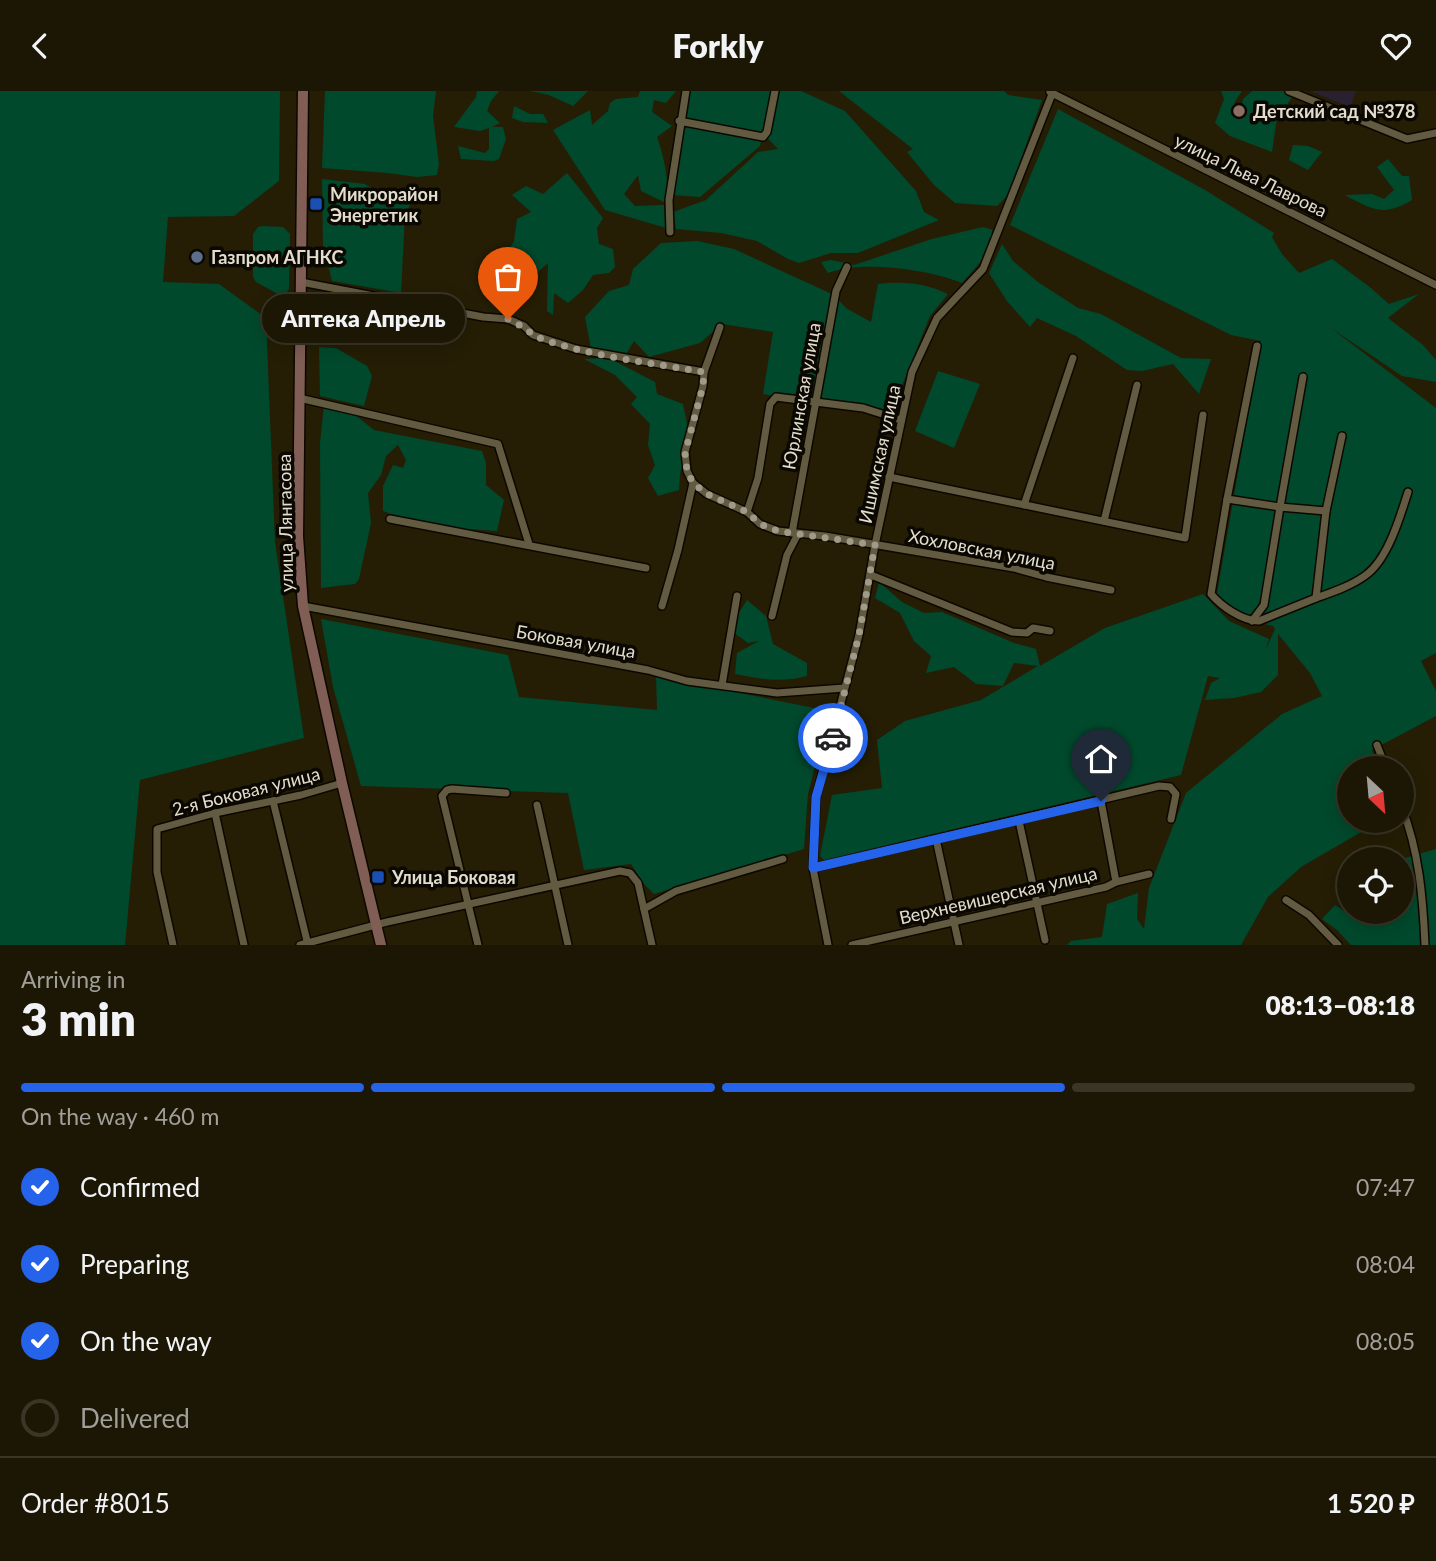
<!DOCTYPE html>
<meta charset="utf-8">
<style>
body{margin:0;font-family:Lato,sans-serif;background:#251f0e;color:#f1f3f6;height:100vh;display:flex;flex-direction:column;font-size:26px;white-space:nowrap}
*{box-sizing:border-box;margin:0}
p{font-size:23px;color:#a09f9a}
.icon{flex:none;width:38px;height:38px;fill:none;stroke:currentColor;stroke-width:2;stroke-linecap:round;stroke-linejoin:round}
.map{position:relative;height:854px;overflow:hidden}
.sheet{display:flex;flex-direction:column;background:#1c1604;flex:1}
.sheet>*{flex:none}
.needle{width:46px;rotate:154deg}
.fabs{position:absolute;left:1337px;top:665px;display:grid;gap:14px}
.fabs a{display:grid;place-items:center;width:77px;height:77px;border-radius:50%;background:#1c1604;box-shadow:0 4px 18px #0003,0 0 0 2px #3a3526;font-size:35px}
.pin{position:absolute;display:grid;place-items:center;width:60px;height:60px;color:#fff;margin:-72px -30px;border-radius:50% 50% 50% 0;rotate:-45deg;box-shadow:0 0 7px #0007}
.pin .icon{rotate:45deg}
.courier{position:absolute;display:grid;place-items:center;width:70px;height:70px;margin:-35px;border:5px solid #2563eb;border-radius:50%;background:#fff;color:#222;box-shadow:0 2px 9px #0007}
.bubble{position:absolute;height:49px;border-radius:24px;background:#1c1604;box-shadow:0 4px 18px #0003,0 0 0 2px #3a3526;font-size:23px;font-weight:800;line-height:49px;text-align:center}
.summary em{font-style:normal;font-weight:800}
.summary div{display:flex;flex-direction:column-reverse}
.summary{display:flex;align-items:center;justify-content:space-between;height:119px;padding:0 21px}
h1{font-size:46px;font-weight:800;line-height:52px}
.bar{display:grid;grid-template-columns:repeat(4,1fr);gap:10px 7px;align-content:center;height:84px;padding:0 21px}
.bar i{height:9px;border-radius:5px;background:#3a3526}
.bar .on{background:#2563eb}
.bar p{grid-column:span 4}
.line{display:flex;align-items:center;gap:18px;padding:0 21px;border-top:2px solid #3a3526}
.line div{flex:1}
ol{padding:0 21px;list-style:none}
li{display:flex;align-items:center;gap:21px;height:77px}
li p{margin-inline-start:auto}
li .icon{padding:7px;border-radius:50%;background:#2563eb;color:#fff;stroke-width:4}
li:last-child{color:#a09f9a}
li i{width:38px;height:38px;border:4px solid #3a3526;border-radius:50%}
header{display:flex;justify-content:space-between;align-items:center;height:91px;padding:0 21px;background:#1c1604;font-size:32px;font-weight:800}
.map>svg:first-child{display:block}
.education{fill:#292131}
.green{fill:#00492c}
.lines{fill:none;stroke-linecap:round;stroke-linejoin:round}
.street-casing{stroke:#0e0700;stroke-width:10}
.secondary-casing{stroke:#0e0700;stroke-width:13}
.street{stroke:#635b41;stroke-width:7}
.secondary{stroke:#805e55;stroke-width:10}
.done{stroke:#a09a88;stroke-width:7;stroke-dasharray:0 12.6}
.route{stroke:#2563eb;stroke-width:9}
.education-dot{fill:#8d6e63;stroke:#0b0802;stroke-width:2.5}
.transit-dot{fill:#1a4fb4;stroke:#0b0802;stroke-width:2.5}
.service-dot{fill:#5c6f8a;stroke:#0b0802;stroke-width:2.5}
.labels{text-anchor:middle;dominant-baseline:central;stroke-width:7;stroke-linejoin:round;paint-order:stroke}
.poi-label{font-size:18px;font-weight:bold;fill:#e2ddce;stroke:#0b0802;text-anchor:start}
.street-label{font-size:18px;fill:#e2ddce;stroke:#0b0802}
</style>
<header><svg class="icon" aria-label="back" viewBox="0 0 24 24"><path d="M15 5l-7 7 7 7"/></svg>Forkly<svg class="icon" aria-label="heart" viewBox="0 0 24 24"><path d="M12 20l-8-8c-3-5 5-10 8-4 3-6 11-1 8 4z"/></svg></header>
<div class="map">
<svg width="1436" height="854" viewBox="0 0 1436 854">
<rect width="100%" height="100%" fill="#251e05"/>
<polygon class="education" points="1310,0 1356,0 1350,16"/>
<g class="green">
<polygon points="0,0 280,0 279,90 234,125 168,126 163,191 219,193 266,227 275,451 304,647 140,689 125,854 0,854"/>
<polygon points="325,0 436,0 433,25 439,73 437,84 417,86 387,82 322,77"/>
<polygon points="477,0 499,0 491,10 487,20 500,32 492,36 503,36 506,48 499,68 494,70 461,68 458,55 485,62 489,58 489,37 480,40 454,36 476,6"/>
<polygon points="530,0 588,0 573,15 549,4"/>
<path d="M 640,0 L 676,0 L 666,12 L 654,9 L 652,21 L 672,35 L 657,46 C 664,66 670,91 666,112 L 641,100 L 638,84 L 624,103 L 635,115 L 664,114 L 666,137 L 605,119 L 553,39 L 590,19 L 592,34 L 608,20 L 610,12 L 616,8 L 638,6 Z"/>
<polygon points="688,0 801,0 845,20 916,100 924,121 939,129 858,162 831,162 799,172 788,168 757,150 721,142 676,138 673,121 706,109 758,61 778,58 763,42 760,55 700,106 672,104"/>
<polygon points="839,0 1004,0 1008,4 1042,9 1008,104 997,115 955,112 934,94 907,61 913,58"/>
<polygon points="1221,0 1242,0 1234,12 1240,20 1243,8 1252,0 1283,0 1293,5 1277,27 1272,61 1230,45 1215,32 1224,8"/>
<polygon points="514,15 530,23 543,23 548,32 523,31 512,27"/>
<polygon points="1058,18 1205,99 1274,142 1272,146 1282,163 1299,182 1332,168 1371,197 1389,213 1419,203 1388,227 1423,254 1436,269 1436,291 1402,285 1331,237 1436,317 1436,562 1421,570 1436,600 1436,625 1372,659 1379,677 1349,677 1349,730 1380,730 1301,776 1268,806 1241,854 1067,854 1071,850 1102,846 1107,813 1138,802 1137,828 1144,838 1149,797 1186,702 1282,623 1322,605 1310,582 1278,543 1278,584 1261,601 1234,607 1205,609 1211,592 1220,587 1208,585 1181,684 824,769 820,765 832,704 882,697 877,649 905,630 981,609 1038,575 1014,572 1003,595 976,593 954,576 926,582 931,565 914,550 900,522 875,507 879,491 902,511 924,522 942,521 1014,552 1036,558 1040,575 1105,537 1203,503 1229,530 1269,548 1265,560 1275,538 1273,535 1255,531 1216,508 1261,250 1231,244 1010,134"/>
<polygon points="1293,54 1308,55 1322,61 1308,79 1289,69"/>
<path d="M 1388,68 L 1402,85 L 1409,85 L 1412,109 C 1384,126 1372,119 1345,104 L 1372,103 L 1384,108 L 1394,99 L 1377,76 Z"/>
<polygon points="567,82 603,127 597,137 599,153 613,158 615,176 609,182 593,184 583,199 568,212 554,202 553,224 547,220 548,172 531,187 520,189 516,182 500,173 514,150 517,128 531,121 512,104 526,95 543,103"/>
<polygon points="322,88 365,93 375,99 412,110 405,124 401,202 332,190 323,155"/>
<polygon points="263,135 283,136 290,143 289,198 283,206 256,191 253,186 253,143 258,136"/>
<path d="M 983,136 L 993,139 L 984,167 L 962,192 C 927,178 863,169 828,182 L 821,171 L 831,169 L 854,174 L 932,148 Z"/>
<path d="M 697,150 L 734,158 L 834,204 L 846,217 L 871,231 L 878,193 C 905,190 924,192 948,203 L 930,225 L 901,297 L 892,325 L 763,303 L 773,241 L 722,233 L 700,252 L 649,266 L 634,250 L 626,263 L 591,258 L 585,226 L 609,200 L 629,194 L 633,178 L 661,152 Z"/>
<polygon points="1002,153 1013,170 1038,191 1078,217 1101,223 1181,267 1211,268 1199,303 1173,273 1142,280 1127,279 1076,245 1037,227 1030,236 1007,210 989,182"/>
<polygon points="330,204 337,246 321,245 320,205"/>
<polygon points="319,256 336,257 367,275 372,285 364,315 320,305"/>
<polygon points="609,267 655,291 657,303 683,313 689,342 680,383 679,399 658,405 648,387 655,374 648,354 650,333 631,313 637,306 615,284 584,268"/>
<polygon points="938,280 980,293 954,357 915,340"/>
<polygon points="324,314 355,324 374,339 482,360 486,372 486,394 504,409 497,440 425,435 383,420 383,395 393,374 403,377 406,369 398,354 386,365 381,384 368,402 371,432 359,488 355,493 321,497 320,352"/>
<path d="M 747,509 L 766,525 L 773,553 L 807,572 L 807,585 C 781,592 760,588 735,583 L 737,562 L 759,550 L 748,552 L 729,538 Z"/>
<polygon points="321,528 508,564 519,606 657,619 656,585 829,620 808,703 804,758 654,803 644,793 631,773 584,779 568,702 361,695 333,596"/>
<polygon points="1436,758 1436,854 1351,854 1337,839 1322,828 1335,814 1355,827 1366,824 1366,821 1402,821 1402,768"/>
</g>
<g class="lines">
<g class="street-casing">
<g id="street">
<polyline points="1289,0 1407,48 1436,42"/>
<polyline points="1050,1 1436,194"/>
<polyline points="679,30 763,46 767,41 775,0"/>
<polyline points="670,141 669,109 686,0"/>
<polyline points="301,191 483,226 508,228 524,235 533,244 576,258 704,281"/>
<polyline points="1257,255 1227,408 1280,416 1303,286"/>
<polyline points="299,307 498,353 529,453"/>
<path d="M 1342,345 L 1326,420 L 1316,507 C 1333,501 1351,495 1366,484 C 1388,468 1400,426 1408,401"/>
<polyline points="889,386 1185,447 1203,324"/>
<polyline points="693,392 707,403 747,421 760,433 778,440 825,445 1014,477 1046,486 1111,499"/>
<path d="M 1227,408 L 1211,503 C 1221,515 1242,530 1259,530 L 1316,507"/>
<polyline points="1024,414 1073,267"/>
<polyline points="747,421 758,387 770,313 776,306 863,317 901,329"/>
<polyline points="390,428 646,477"/>
<polyline points="1104,430 1137,294"/>
<polyline points="792,442 836,200 847,176"/>
<polyline points="871,484 1012,541 1027,542 1033,537 1050,540"/>
<polyline points="303,515 648,579 687,590 777,602 844,597"/>
<polyline points="662,515 678,459 693,392 687,380 685,361 703,295 704,281 720,236"/>
<polyline points="772,525 787,464 798,443"/>
<polyline points="1252,530 1264,514 1280,416 1326,420"/>
<polyline points="722,594 737,505"/>
<polyline points="1377,654 1386,677"/>
<polyline points="273,710 308,854"/>
<polyline points="1101,710 1116,791"/>
<polyline points="537,714 568,854"/>
<path d="M 1402,717 C 1419,760 1423,807 1425,854"/>
<polyline points="215,722 244,854"/>
<polyline points="1019,730 1045,849"/>
<polyline points="936,748 959,854"/>
<polyline points="813,777 1159,695 1170,696 1176,703 1171,728"/>
<polyline points="1286,809 1309,824 1338,854"/>
<polyline points="644,818 676,800 783,768"/>
<polyline points="173,854 157,781 157,738 215,722 301,704 342,692"/>
<polyline points="300,854 387,831 620,780 630,782 638,792 652,854"/>
<polyline points="478,854 442,705 447,699 452,698 506,702"/>
<polyline points="828,854 813,777 816,706 859,544 875,454 912,281 937,227 983,178 1052,3"/>
<polyline points="852,854 1106,796 1116,791 1149,783"/>
</g>
</g>
<g class="secondary-casing">
<polyline id="secondary" points="303,0 298,445 303,515 342,692 381,854"/>
</g>
<use href="#street" class="street"/>
<use href="#secondary" class="secondary"/>
</g>
<g class="lines">
<path class="done" d="M 508,228 C 522,234 531,244 545,249 C 596,266 651,272 704,281 L 703,295 L 685,362 L 687,380 L 693,392 L 707,403 L 747,421 L 760,433 L 778,440 L 875,454 L 859,544 L 833,647"/>
<polyline class="route" points="833,647 816,706 813,777 1101,710"/>
</g>
<circle class="education-dot" cx="1239" cy="20" r="7"/>
<g class="transit-dot">
<rect x="309" y="106" width="14" height="14" rx="3.5"/>
<rect x="371" y="779" width="14" height="14" rx="3.5"/>
</g>
<circle class="service-dot" cx="197" cy="166" r="7"/>
<g class="labels">
<g class="poi-label">
<text x="1253" y="20">Детский сад №378</text>
<text x="330" y="103">Микрорайон<tspan x="330" dy="21">Энергетик</tspan></text>
<text x="211" y="166">Газпром АГНКС</text>
<text x="392" y="786">Улица Боковая</text>
</g>
<g class="street-label">
<text transform="translate(1251 84) rotate(26)">улица Льва Лаврова</text>
<text transform="translate(801 305) rotate(-80)">Юрлинская улица</text>
<text transform="translate(879 363) rotate(-78)">Ишимская улица</text>
<text transform="translate(285 432) rotate(-91)">улица Лянгасова</text>
<text transform="translate(982 458) rotate(11)">Хохловская улица</text>
<text transform="translate(576 550) rotate(10)">Боковая улица</text>
<text transform="translate(246 700) rotate(-14)">2-я Боковая улица</text>
<text transform="translate(998 804) rotate(-13)">Верхневишерская улица</text>
</g>
</g>
</svg>
<div class="fabs">
<a><svg class="needle" viewBox="-14 -14 28 28"><path d="M0-13l5 13h-10z" fill="#e53935"/><path d="M0 13l5-13h-10z" fill="#a09f9a"/></svg></a>
<a><svg class="icon" aria-label="locate" viewBox="0 0 24 24"><circle cx="12" cy="12" r="6"/><path d="M12 2v4M12 18v4M2 12h4M18 12h4"/></svg></a>
</div>
<div class="pin" style="left:508px;top:228px;background:#ea580c"><svg class="icon" aria-label="bag" viewBox="0 0 24 24"><path d="M5 8h14l-1 12H6zM9 8a3 3 0 0 1 6 0"/></svg></div>
<div class="pin" style="left:1101px;top:710px;background:#1f2937"><svg class="icon" aria-label="home" viewBox="0 0 24 24"><path d="M3 11l9-7 9 7M6 9v11h12V9"/></svg></div>
<div class="courier" style="left:833px;top:647px"><svg class="icon" aria-label="car" viewBox="0 0 24 24"><path d="M5 17H2v-5l4-1 3-4h7l3 4 3 1v5h-3M9 17h6M6 11h13"/><circle cx="7" cy="17" r="2"/><circle cx="17" cy="17" r="2"/></svg></div>
<div class="bubble" style="left:262px;top:203px;width:203px">Аптека Апрель</div>
</div>
<section class="sheet">
<div class="summary"><div><h1>3 min</h1><p>Arriving in</p></div><em>08:13–08:18</em></div>
<div class="bar"><i class="on"></i><i class="on"></i><i class="on"></i><i></i><p>On the way · 460 m</p></div>
<ol>
<li><svg class="icon" aria-label="check" viewBox="0 0 24 24"><path d="M5 12l5 5 9-10"/></svg>Confirmed<p>07:47</p></li>
<li><svg class="icon" aria-label="check" viewBox="0 0 24 24"><path d="M5 12l5 5 9-10"/></svg>Preparing<p>08:04</p></li>
<li><svg class="icon" aria-label="check" viewBox="0 0 24 24"><path d="M5 12l5 5 9-10"/></svg>On the way<p>08:05</p></li>
<li><i></i>Delivered</li>
</ol>
<div class="line" style="height:91px"><div>Order #8015</div><b>1 520 ₽</b></div>
</section>
